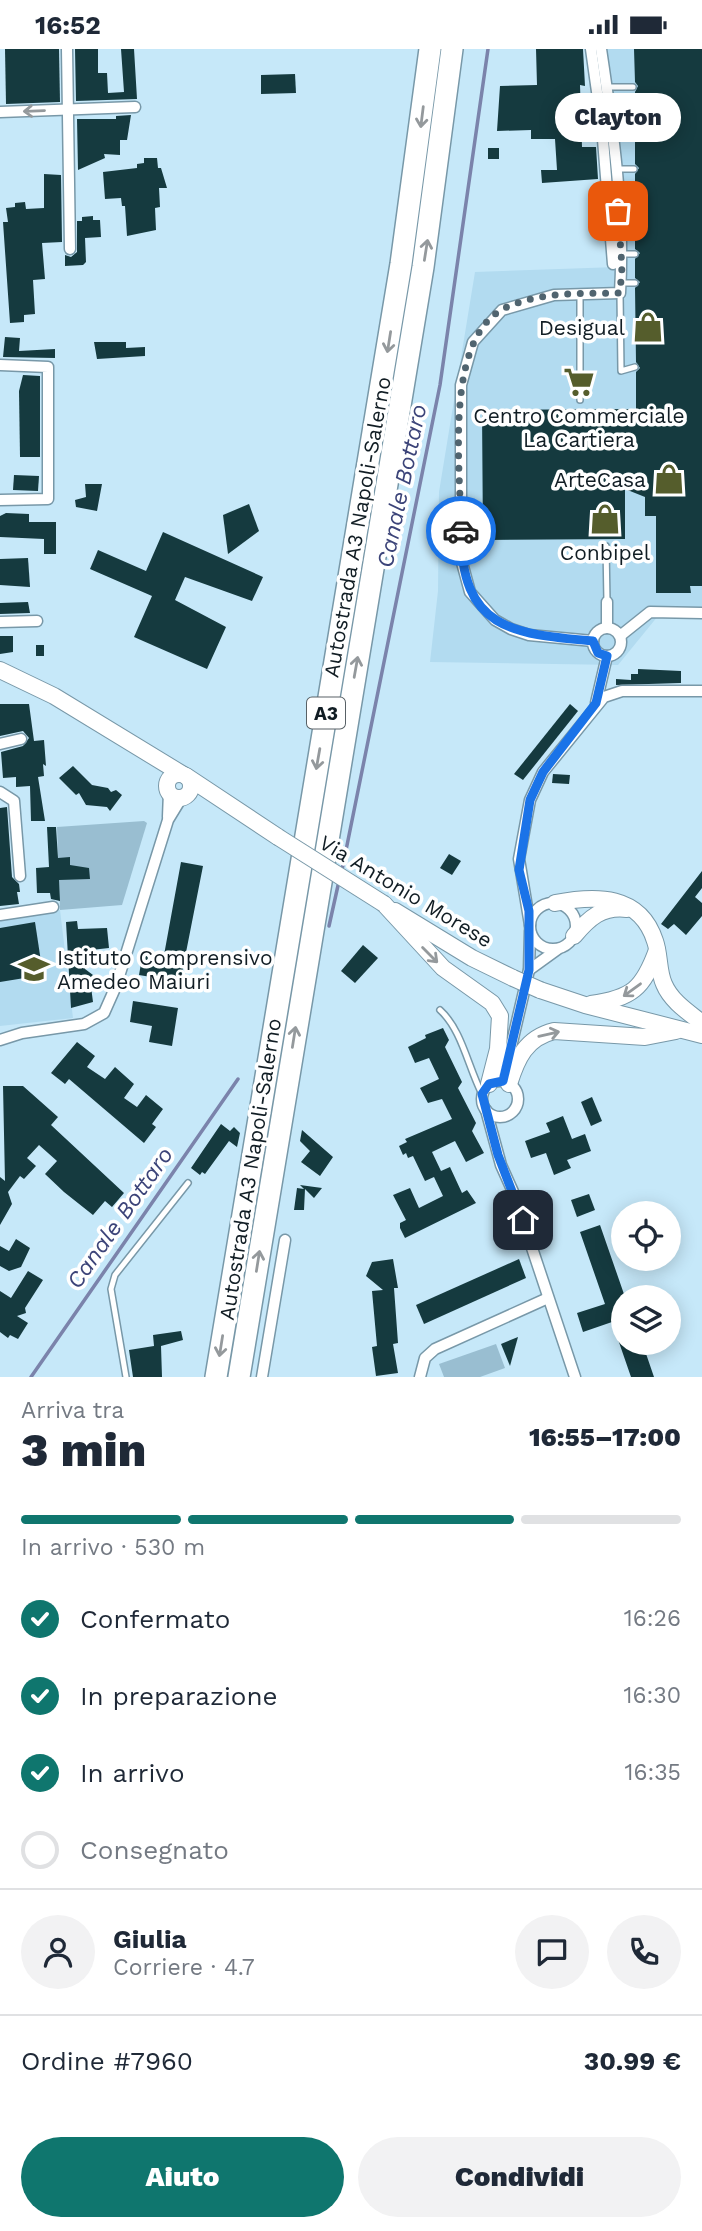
<!DOCTYPE html>
<html lang="it">
<meta charset="utf-8">
<style>
body{margin:0;font-family:"Work Sans",sans-serif;background:#f2f2f3;color:#1f2937;height:100vh;display:flex;flex-direction:column;font-size:26px;white-space:nowrap}
*{box-sizing:border-box;margin:0}
p{font-size:23px;color:#747a83}
.icon{flex:none;width:38px;height:38px;fill:none;stroke:currentColor;stroke-width:2;stroke-linecap:round;stroke-linejoin:round}
.map{position:relative;height:1328px;overflow:hidden}
.panel{display:flex;flex-direction:column;background:#fff;flex:1}
.panel>*{flex:none}
.buttons{position:absolute;left:611px;top:1152px;display:grid;gap:14px}
.buttons a{display:grid;place-items:center;width:70px;height:70px;border-radius:50%;background:#fff;box-shadow:0 4px 18px #0003;font-size:35px}
.pin{position:absolute;display:grid;place-items:center;width:60px;height:60px;color:#fff;margin:-30px;border-radius:14px;box-shadow:0 4px 10px #0006}
.courier{position:absolute;display:grid;place-items:center;width:70px;height:70px;margin:-35px;border:5px solid #1a73e8;border-radius:50%;background:#fff;color:#222;box-shadow:0 2px 9px #0007}
.bubble{position:absolute;height:49px;border-radius:24px;background:#fff;box-shadow:0 4px 18px #0003;font-size:23px;font-weight:800;line-height:49px;text-align:center}
.summary em{font-style:normal;font-weight:800}
.summary div{display:flex;flex-direction:column-reverse}
.summary{display:flex;align-items:center;justify-content:space-between;height:119px;padding:0 21px}
h1{font-size:46px;font-weight:800;line-height:52px}
.bar{display:grid;grid-template-columns:repeat(4,1fr);gap:10px 7px;align-content:center;height:84px;padding:0 21px}
.bar i{height:9px;border-radius:5px;background:#e0e1e3}
.bar .on{background:#0f766e}
.bar p{grid-column:span 4}
.line{display:flex;align-items:center;gap:18px;padding:0 21px;border-top:2px solid #e0e1e3}
.line div{flex:1}
.round{display:grid;place-items:center;flex:none;width:74px;height:74px;border-radius:37px;background:#f2f2f3}
ol{padding:0 21px;list-style:none}
li{display:flex;align-items:center;gap:21px;height:77px}
li p{margin-inline-start:auto}
li .icon{padding:7px;border-radius:50%;background:#0f766e;color:#fff;stroke-width:4}
li:last-child{color:#747a83}
li i{width:38px;height:38px;border:4px solid #e0e1e3;border-radius:50%}
.button{display:flex;gap:14px;margin-top:auto;padding:14px 21px}
.button a{flex:1;height:80px;border-radius:42px;background:#0f766e;color:#fff;font-size:28px;font-weight:800;line-height:80px;text-align:center}
.button a+a{background:#f2f2f3;color:#1f2937}
.status{display:flex;justify-content:space-between;align-items:center;height:49px;padding:0 35px;background:#fff;direction:ltr}
.status svg{height:19px;fill:currentColor}
.map>svg:first-child{display:block}
.built{fill:#b2dbf0}
.green{fill:#99bed1}
.lines{fill:none;stroke-linecap:round;stroke-linejoin:round}
.stream{stroke:#7b83ab;stroke-width:3.5}
.building{fill:#153a3f}
.lane-casing{stroke:#7898a8;stroke-width:8}
.street-casing{stroke:#7898a8;stroke-width:13}
.secondary-casing{stroke:#7898a8;stroke-width:18}
.highway-casing{stroke:#7898a8;stroke-width:24}
.lane{stroke:#fff;stroke-width:5}
.street{stroke:#fff;stroke-width:10}
.secondary{stroke:#fff;stroke-width:16}
.highway{stroke:#fff;stroke-width:21}
.secondary-bridge-casing{stroke:#7898a8;stroke-width:18;stroke-linecap:butt}
.secondary-bridge{stroke:#fff;stroke-width:16}
.oneway{stroke:#94999c}
.done{stroke:#50646f;stroke-width:7;stroke-dasharray:0 12.6}
.route{stroke:#1a73e8;stroke-width:9}
.labels{text-anchor:middle;dominant-baseline:central;stroke-width:7;stroke-linejoin:round;paint-order:stroke}
.shield{fill:#fff;stroke:#586166;stroke-width:2}
.shield-label{font-size:19px;font-weight:bold;fill:#111d24}
.poi-label{font-size:21px;fill:#111d24;stroke:#fff;text-anchor:end}
.street-label{font-size:21px;fill:#111d24;stroke:#fff}
.water-label{font-size:23px;font-style:italic;fill:#3c4479;stroke:#fff}
</style>
<div class="status"><b>16:52</b><svg viewBox="0 0 49 12"><path d="M0 12V9h3v3zM5 12V6h3v6zM10 12V3h3v9zM15 12V0h3v12zM26 1h20v11H26zM47 4h2v5h-2z"/></svg></div>
<div class="map">
<svg width="702" height="1328" viewBox="0 0 702 1328">
<rect width="100%" height="100%" fill="#c6e8f9"/>
<g class="built">
<polygon points="596,0 702,0 702,570 658,567 618,616 430,613 438,542 439,443 475,223 617,218 611,101"/>
<polygon points="60,861 73,969 0,977 0,871"/>
</g>
<g class="green">
<polygon points="144,772 147,774 122,856 60,861 57,778"/>
<polygon points="496,1295 505,1319 480,1328 444,1328 439,1315"/>
</g>
<g class="lines">
<g class="stream">
<polyline points="342,821 440,336 488,0"/>
<polyline points="329,877 339,832"/>
<polyline points="31,1328 238,1030"/>
</g>
</g>
<g class="building">
<polygon points="5,0 59,0 60,53 6,55"/>
<polygon points="75,0 98,0 98,24 107,24 108,44 124,43 121,0 134,0 137,50 76,52"/>
<polygon points="536,0 583,0 585,37 580,36 582,98 596,98 598,130 542,134 541,121 557,121 555,90 531,90 531,81 497,82 500,37 537,36"/>
<polygon points="634,0 702,0 702,537 690,537 691,544 656,544 656,467 645,467 645,448 625,440 625,490 483,491 482,361 636,360 636,323 640,319 636,313 635,239 640,233 635,229 635,210 640,204 635,200 635,125 639,119 635,115 635,43 638,37 635,33"/>
<polygon points="295,25 296,44 261,45 261,26"/>
<polygon points="131,66 127,91 120,91 120,106 104,105 105,109 78,121 77,70 116,70 116,67"/>
<rect x="488" y="99" width="11" height="11"/>
<polygon points="144,109 157,109 158,119 161,119 167,139 159,139 160,158 155,159 156,181 127,187 125,157 122,157 121,149 105,150 103,123 137,119 137,115 144,114"/>
<polygon points="44,125 61,126 62,193 42,194 45,230 33,231 35,265 24,266 24,273 10,274 3,173 8,173 6,159 15,158 15,154 25,153 26,160 44,159"/>
<polygon points="93,167 93,171 100,171 101,188 85,189 86,213 83,216 65,217 65,206 71,208 77,203 77,172 82,172 82,168"/>
<polygon points="5,288 20,289 19,302 55,300 55,309 3,308"/>
<polygon points="94,293 126,293 126,299 145,298 145,307 97,310"/>
<polygon points="23,326 40,327 40,408 20,408 19,342"/>
<polygon points="14,426 39,427 38,442 13,441"/>
<polygon points="85,435 102,435 97,462 76,458 75,451 86,448"/>
<polygon points="249,455 259,482 228,505 223,466"/>
<polygon points="6,464 29,465 29,473 56,473 56,505 44,505 44,490 0,488 0,467"/>
<polygon points="163,483 263,528 252,552 185,528 175,551 226,578 207,620 134,588 152,547 90,520 98,501 146,522"/>
<polygon points="28,509 30,538 0,536 0,510"/>
<polygon points="28,553 30,564 0,565 0,554"/>
<polygon points="0,587 13,587 13,603 0,605"/>
<rect x="36" y="596" width="8" height="11"/>
<polygon points="638,620 681,622 681,634 616,636 616,630 631,631 631,625 638,625"/>
<polygon points="0,655 29,655 34,692 44,691 46,717 43,715 44,727 38,728 45,772 31,772 30,737 16,738 16,728 3,729 1,703 23,697 29,689 23,682 0,687"/>
<polygon points="570,655 578,662 523,731 514,725"/>
<polygon points="73,717 92,736 108,739 111,743 116,741 122,746 110,762 107,758 86,756 79,744 76,746 59,729"/>
<polygon points="553,725 570,726 569,735 552,734"/>
<polygon points="7,758 12,828 19,835 20,843 17,843 19,855 0,857 0,759"/>
<polygon points="47,778 56,778 58,809 70,808 70,816 89,819 90,830 59,831 60,852 51,850 50,844 37,844 36,819 49,818"/>
<polygon points="449,805 461,812 452,826 440,819"/>
<polygon points="181,813 203,817 179,939 162,936 163,930 139,926 143,903 164,906"/>
<polygon points="702,822 702,839 695,848 702,854 702,867 686,886 674,875 668,880 661,875"/>
<polygon points="77,872 78,880 107,879 109,899 91,901 85,906 85,920 93,926 90,930 93,953 71,959 66,873"/>
<polygon points="35,873 43,926 0,933 0,879"/>
<polygon points="363,896 378,909 355,934 341,922"/>
<polygon points="133,952 178,959 172,997 149,993 152,977 130,973"/>
<polygon points="443,979 449,991 445,998 462,1033 458,1039 476,1074 472,1082 484,1104 466,1113 455,1092 432,1103 441,1122 450,1118 462,1144 467,1141 476,1154 405,1189 400,1179 400,1174 406,1171 393,1146 410,1139 419,1159 443,1147 434,1128 425,1132 413,1107 408,1109 406,1104 403,1106 399,1097 407,1093 405,1090 452,1070 442,1050 428,1054 420,1039 439,1030 429,1009 415,1014 408,998 426,989 425,986"/>
<polygon points="77,993 95,1007 87,1018 105,1030 115,1018 134,1035 124,1049 137,1058 146,1046 163,1060 152,1075 156,1078 144,1094 69,1030 65,1035 51,1024"/>
<polygon points="3,1037 23,1037 58,1068 51,1076 124,1144 112,1158 105,1152 93,1166 64,1143 45,1125 57,1112 39,1096 27,1109 36,1117 24,1130 20,1127 8,1143 12,1155 0,1176 0,1128 5,1132"/>
<polygon points="592,1048 602,1072 591,1077 581,1053"/>
<polygon points="563,1067 572,1090 585,1085 591,1102 567,1111 571,1119 554,1126 546,1104 531,1109 525,1092 550,1083 546,1074"/>
<polygon points="221,1075 230,1082 234,1078 240,1084 237,1098 229,1092 205,1125 202,1123 200,1126 191,1119"/>
<polygon points="302,1081 333,1108 320,1127 301,1113 310,1102 300,1092"/>
<polygon points="300,1136 322,1139 314,1149 305,1140 304,1161 294,1161 297,1139 304,1140"/>
<polygon points="589,1145 595,1161 577,1168 571,1151"/>
<polygon points="600,1176 625,1248 619,1252 623,1264 623,1293 642,1293 654,1328 631,1328 612,1273 583,1283 577,1264 605,1255 580,1183"/>
<polygon points="16,1190 30,1199 21,1218 9,1222 0,1217 0,1197 9,1202"/>
<polygon points="393,1210 398,1239 394,1239 398,1294 393,1295 398,1324 376,1327 372,1298 377,1297 372,1242 383,1241 366,1227 372,1213"/>
<polygon points="519,1210 526,1229 424,1275 416,1256"/>
<polygon points="28,1222 43,1231 25,1259 26,1264 17,1267 28,1274 18,1290 10,1286 8,1289 0,1283 0,1242 11,1249"/>
<polygon points="181,1282 183,1291 161,1297 162,1328 133,1328 129,1301 154,1297 153,1286"/>
<polygon points="518,1288 510,1317 501,1295"/>
</g>
<g class="lines">
<g class="lane-casing">
<g id="lane">
<polyline points="607,38 633,38"/>
<polyline points="616,120 634,120"/>
<polyline points="621,205 635,205"/>
<polyline points="620,234 635,234"/>
<polyline points="620,245 621,322 635,318"/>
<polyline points="580,246 580,351"/>
<polyline points="606,497 607,553"/>
<path d="M 440,961 C 462,981 468,1018 482,1045"/>
<polyline points="126,1328 111,1240 115,1226 188,1134"/>
</g>
</g>
<g class="street-casing">
<g id="street">
<polyline points="67,0 70,200"/>
<polyline points="591,0 602,78 613,215"/>
<polyline points="0,63 135,58"/>
<polyline points="0,316 48,318 48,450 0,451"/>
<polyline points="0,573 37,572"/>
<circle cx="607" cy="593" r="14"/>
<polyline points="607,579 607,553"/>
<polyline points="620,587 650,563 702,564"/>
<path d="M 593,592 L 529,586 L 511,580 L 495,571 L 470,543 L 461,510 L 461,336 L 473,293 L 502,261 L 554,246 L 620,244 C 625,163 613,80 601,0"/>
<polyline points="596,654 607,607"/>
<polyline points="0,695 21,690"/>
<polyline points="0,743 14,752 20,827"/>
<polyline points="168,768 169,743"/>
<circle cx="553" cy="877" r="23"/>
<polyline points="0,866 53,858"/>
<polyline points="530,876 519,810 530,751 543,723 604,648 622,642 702,642"/>
<polyline points="529,921 558,900"/>
<polyline points="0,991 22,984 84,975 104,964 116,937 168,771 182,748"/>
<polyline points="503,1032 529,921 530,882"/>
<circle cx="500" cy="1050" r="18"/>
<polyline points="486,1061 501,1116 514,1145 575,1328"/>
<polyline points="262,1328 285,1191"/>
<polyline points="420,1328 425,1309 435,1300 548,1249"/>
</g>
</g>
<g class="secondary-casing">
<g id="secondary">
<polyline points="0,621 54,647 182,725"/>
<circle cx="179" cy="737" r="12"/>
<polyline points="186,727 278,788"/>
<path d="M 555,854 C 596,846 640,845 655,892 C 660,906 658,922 664,935 C 671,952 688,963 702,974"/>
<polyline points="384,855 443,919 492,954 500,967 498,1000 489,1035"/>
<polyline points="395,862 472,909 513,929"/>
<path d="M 574,887 C 589,869 602,857 627,860"/>
<polyline points="540,941 585,956 702,986"/>
<path d="M 591,955 C 632,949 643,940 657,901"/>
<path d="M 509,1035 C 517,1009 526,989 554,982 L 645,988 L 676,982"/>
</g>
</g>
<g class="highway-casing">
<g id="highway">
<polyline points="216,1328 401,215 430,0"/>
<polyline points="239,1328 423,218 452,0"/>
</g>
</g>
<use href="#lane" class="lane"/>
<use href="#street" class="street"/>
<use href="#secondary" class="secondary"/>
<use href="#highway" class="highway"/>
<g class="secondary-bridge-casing">
<g id="secondary-bridge">
<polyline points="278,788 384,855"/>
<polyline points="513,929 540,941"/>
</g>
</g>
<use href="#secondary-bridge" class="secondary-bridge"/>
</g>
<defs><path id="oneway-shaft" d="M-6 0H5M1.5-3L5.5 0L1.5 3" fill="none" stroke-width="1.6" stroke-linecap="round" stroke-linejoin="round" transform="scale(1.75)"/></defs>
<g class="oneway">
<use href="#oneway-shaft" transform="translate(34 62) rotate(178)"/>
<use href="#oneway-shaft" transform="translate(422 68) rotate(97)"/>
<use href="#oneway-shaft" transform="translate(426 201) rotate(-81)"/>
<use href="#oneway-shaft" transform="translate(389 293) rotate(99)"/>
<use href="#oneway-shaft" transform="translate(356 618) rotate(-80)"/>
<use href="#oneway-shaft" transform="translate(318 710) rotate(100)"/>
<use href="#oneway-shaft" transform="translate(430 906) rotate(45)"/>
<use href="#oneway-shaft" transform="translate(632 941) rotate(144)"/>
<use href="#oneway-shaft" transform="translate(549 985) rotate(-13)"/>
<use href="#oneway-shaft" transform="translate(294 988) rotate(-81)"/>
<use href="#oneway-shaft" transform="translate(258 1212) rotate(-81)"/>
<use href="#oneway-shaft" transform="translate(221 1297) rotate(99)"/>
</g>
<g class="lines">
<path class="done" d="M 461,482 C 461,424 443,292 503,260 C 539,242 581,245 620,244 L 622,218 L 618,162"/>
<path class="route" d="M 461,482 C 461,580 511,585 593,592 L 598,604 L 607,607 L 596,654 L 543,723 L 530,751 L 519,821 L 529,862 L 529,921 L 503,1032 L 489,1035 L 482,1045 L 498,1106 L 523,1171"/>
</g>
<defs>
<g id="shop-bare" transform="scale(2.415)"><path d="M-5-2.5h2.3a2.7 3.5 0 0 1 5.4 0H5L5.5 6h-11ZM-1.5-2.5h3a1.5 2.3 0 0 0-3 0Z" fill="#555d2c" stroke="#fff" stroke-width="2.5" paint-order="stroke"/></g>
<g id="supermarket-bare" transform="scale(2.415)"><path d="M-6-5.5h2.5l.6 2H6L4.5 2H-2.5L-4.4-4H-6ZM-1.5 3.2a1.3 1.3 0 1 0 .1 0ZM3 3.2a1.3 1.3 0 1 0 .1 0Z" fill="#555d2c" stroke="#fff" stroke-width="2.5" paint-order="stroke"/></g>
<g id="school-bare" transform="scale(2.415)"><path d="M0-5L7-2L0 1L-7-2ZM-4 1L0 2.5L4 1V4Q0 6-4 4Z" fill="#555d2c" stroke="#fff" stroke-width="2.5" paint-order="stroke"/></g>
</defs>
<g fill-rule="evenodd">
<use href="#shop-bare" x="648" y="278"/>
<use href="#supermarket-bare" x="579" y="333"/>
<use href="#shop-bare" x="669" y="430"/>
<use href="#shop-bare" x="605" y="470"/>
<use href="#school-bare" x="34" y="920"/>
</g>
<g class="labels">
<rect class="shield" x="307" y="648.5" width="38" height="31" rx="5"/>
<g class="shield-label">
<text x="326" y="664">A3</text>
</g>
<g class="poi-label">
<text x="625" y="278">Desigual</text>
<text x="579" y="366" text-anchor="middle">Centro Commerciale<tspan x="579" dy="24">La Cartiera</tspan></text>
<text x="646" y="430">ArteCasa</text>
<text x="605" y="503" text-anchor="middle">Conbipel</text>
<text x="57" y="908" text-anchor="start">Istituto Comprensivo<tspan x="57" dy="24">Amedeo Maiuri</tspan></text>
</g>
<g class="street-label">
<text transform="translate(357 478) rotate(-80)">Autostrada A3 Napoli-Salerno</text>
<text transform="translate(406 842) rotate(31)">Via Antonio Morese</text>
<text transform="translate(250 1120) rotate(-81)">Autostrada A3 Napoli-Salerno</text>
</g>
<g class="water-label">
<text transform="translate(402 437) rotate(-78)">Canale Bottaro</text>
<text transform="translate(120 1169) rotate(-55)">Canale Bottaro</text>
</g>
</g>
</svg>
<div class="buttons">
<a><svg class="icon" aria-label="locate" viewBox="0 0 24 24"><circle cx="12" cy="12" r="6"/><path d="M12 2v4M12 18v4M2 12h4M18 12h4"/></svg></a>
<a><svg class="icon" aria-label="layers" viewBox="0 0 24 24"><path d="M12 4l9 5-9 5-9-5zM3 14l9 5 9-5"/></svg></a>
</div>
<div class="pin" style="left:618px;top:162px;background:#ea580c"><svg class="icon" aria-label="bag" viewBox="0 0 24 24"><path d="M5 8h14l-1 12H6zM9 8a3 3 0 0 1 6 0"/></svg></div>
<div class="pin" style="left:523px;top:1171px;background:#1f2937"><svg class="icon" aria-label="home" viewBox="0 0 24 24"><path d="M3 11l9-7 9 7M6 9v11h12V9"/></svg></div>
<div class="courier" style="left:461px;top:482px"><svg class="icon" aria-label="car" viewBox="0 0 24 24"><path d="M5 17H2v-5l4-1 3-4h7l3 4 3 1v5h-3M9 17h6M6 11h13"/><circle cx="7" cy="17" r="2"/><circle cx="17" cy="17" r="2"/></svg></div>
<div class="bubble" style="left:555px;top:44px;width:126px">Clayton</div>
</div>
<section class="panel">
<div class="summary"><div><h1>3 min</h1><p>Arriva tra</p></div><em>16:55–17:00</em></div>
<div class="bar"><i class="on"></i><i class="on"></i><i class="on"></i><i></i><p>In arrivo · 530 m</p></div>
<ol>
<li><svg class="icon" aria-label="check" viewBox="0 0 24 24"><path d="M5 12l5 5 9-10"/></svg>Confermato<p>16:26</p></li>
<li><svg class="icon" aria-label="check" viewBox="0 0 24 24"><path d="M5 12l5 5 9-10"/></svg>In preparazione<p>16:30</p></li>
<li><svg class="icon" aria-label="check" viewBox="0 0 24 24"><path d="M5 12l5 5 9-10"/></svg>In arrivo<p>16:35</p></li>
<li><i></i>Consegnato</li>
</ol>
<div class="line" style="height:126px"><a class="round"><svg class="icon" aria-label="person" viewBox="0 0 24 24"><circle cx="12" cy="8" r="4"/><path d="M4 21q1-7 8-7t8 7"/></svg></a><div><b>Giulia</b><p>Corriere · 4.7</p></div><a class="round"><svg class="icon" aria-label="chat" viewBox="0 0 24 24"><path d="M4 5h16v11H9l-5 4z"/></svg></a><a class="round"><svg class="icon" aria-label="phone" viewBox="0 0 24 24"><path d="M5 4h4l2 5-3 2q2 4 5 5l2-3 5 2v4C11 20 4 13 5 4z"/></svg></a></div>
<div class="line" style="height:91px"><div>Ordine #7960</div><b>30.99 €</b></div>
<div class="button"><a>Aiuto</a><a>Condividi</a></div>
</section>
